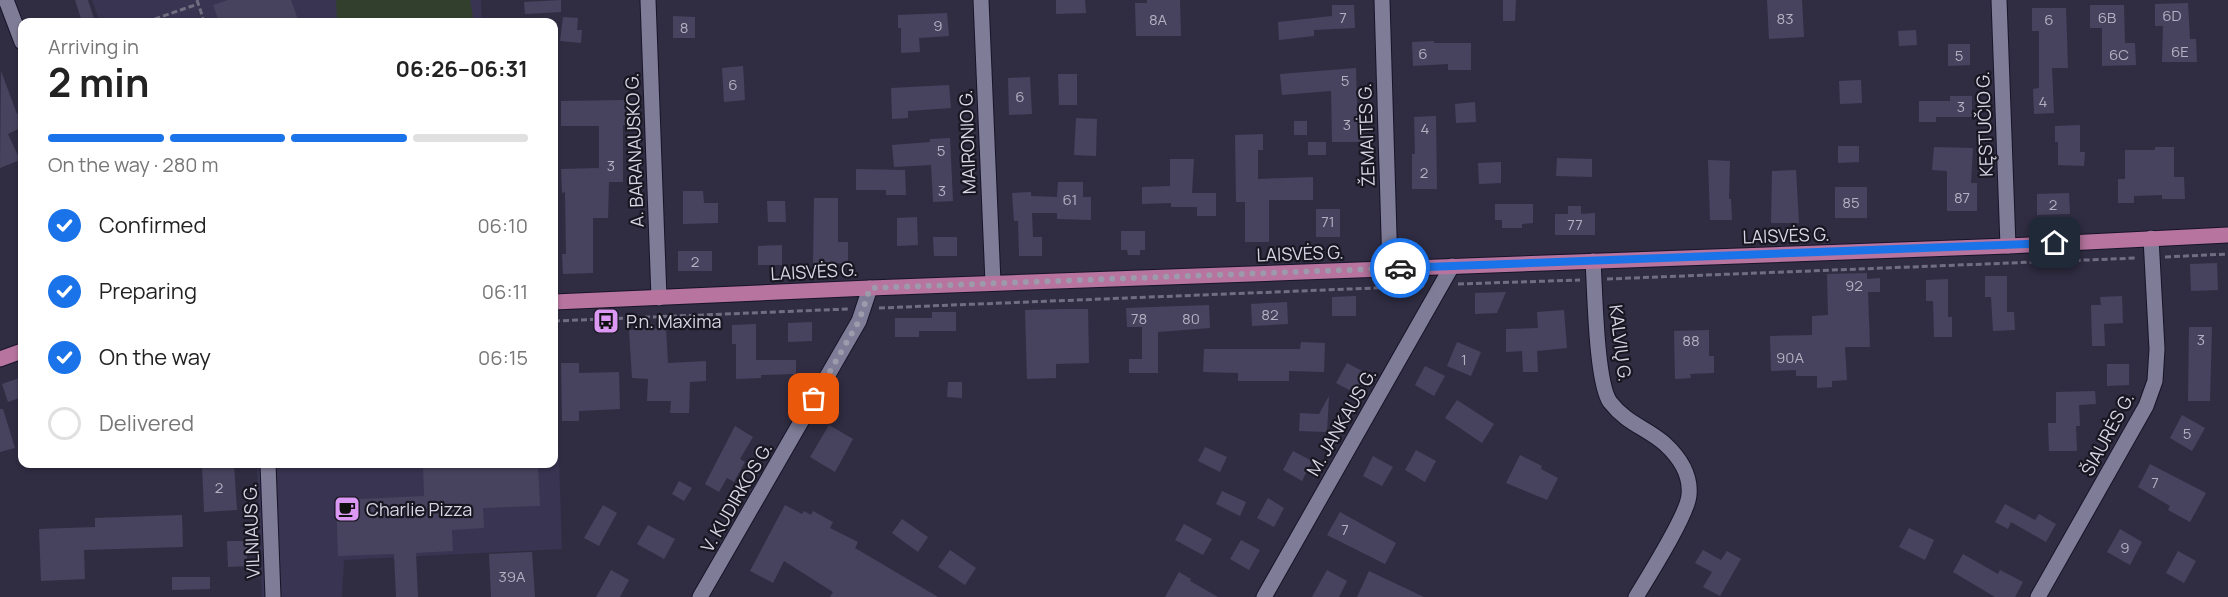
<!DOCTYPE html>
<meta charset="utf-8">
<style>
body{margin:0;font-family:Manrope,sans-serif;background:#f2f2f2;color:#222;height:100vh;display:flex;flex-direction:column;font-size:22px;white-space:nowrap}
*{box-sizing:border-box;margin:0}
p{font-size:20px;color:#767676}
.icon{flex:none;width:33px;height:33px;fill:none;stroke:currentColor;stroke-width:2;stroke-linecap:round;stroke-linejoin:round}
.map{position:relative;flex:1;overflow:hidden}
.details{position:absolute;left:18px;top:18px;width:540px;height:450px;display:flex;flex-direction:column;background:#fff;border-radius:12px;box-shadow:0 2px 4px #0004}
.details>*{flex:none}
.pin{position:absolute;display:grid;place-items:center;width:51px;height:51px;color:#fff;margin:-26px;border-radius:12px;box-shadow:0 3px 9px #0006}
.courier{position:absolute;display:grid;place-items:center;width:60px;height:60px;margin:-30px;border:4px solid #1a73e8;border-radius:50%;background:#fff;color:#222;box-shadow:0 2px 8px #0007}
.summary em{font-style:normal;font-weight:700}
.summary div{display:flex;flex-direction:column-reverse}
.summary{display:flex;align-items:center;justify-content:space-between;height:102px;padding:0 30px}
h1{font-size:39px;font-weight:700;line-height:45px}
.bar{display:grid;grid-template-columns:repeat(4,1fr);gap:9px 6px;align-content:center;height:72px;padding:0 30px}
.bar i{height:8px;border-radius:4px;background:#e0e0e0}
.bar .selected{background:#1a73e8}
.bar p{grid-column:span 4}
ol{padding:0 30px;list-style:none}
li{display:flex;align-items:center;gap:18px;height:66px}
li p{margin-inline-start:auto}
li .icon{padding:6px;border-radius:50%;background:#1a73e8;color:#fff;stroke-width:4}
li:last-child{color:#767676}
li i{width:33px;height:33px;border:3px solid #e0e0e0;border-radius:50%}
.map>svg:first-child{display:block}
.built{fill:#383451}
.green{fill:#323f2c}
.building{fill:#47435e}
.lines{fill:none;stroke-linecap:round;stroke-linejoin:round}
.minor-casing{stroke:#181429;stroke-width:17}
.primary-casing{stroke:#181429;stroke-width:17}
.path{stroke:#706d81;stroke-width:3;stroke-dasharray:6 3;stroke-linecap:butt}
.minor{stroke:#7f7c97;stroke-width:15}
.primary{stroke:#b6749e;stroke-width:15}
.done{stroke:#9d9aac;stroke-width:6;stroke-dasharray:0 10.8}
.route{stroke:#1a73e8;stroke-width:8}
.labels{text-anchor:middle;dominant-baseline:central;stroke-width:4.5;stroke-linejoin:round;paint-order:stroke}
.number-label{font-size:15px;fill:#b3b0c2}
.street-label{font-size:18px;fill:#d7d5e4;stroke:#181721}
.poi-label{font-size:18px;fill:#d7d5e4;stroke:#181721;text-anchor:start}
</style>
<div class="map">
<svg width="2228" height="597" viewBox="0 0 2228 597">
<rect width="100%" height="100%" fill="#302d43"/>
<g class="built">
<polygon points="92,0 481,0 482,22 100,22"/>
<polygon points="554,316 562,549 344,560 342,597 262,597 257,464 554,464"/>
</g>
<polygon class="green" points="336,0 470,0 474,22 337,22"/>
<g class="building">
<polygon points="75,0 88,0 95,22 82,22"/>
<polygon points="228,0 291,0 299,22 219,22 213,5"/>
<polygon points="561,0 561,12 525,14 524,2"/>
<polygon points="1056,0 1085,0 1086,13 1056,14"/>
<polygon points="1147,0 1180,0 1181,36 1136,36 1135,3 1147,3"/>
<polygon points="1503,0 1516,0 1515,21 1503,21"/>
<polygon points="1767,0 1802,0 1804,37 1769,39"/>
<polygon points="2188,3 2190,39 2196,39 2197,62 2162,62 2163,26 2155,26 2155,4"/>
<polygon points="1332,5 1354,5 1355,28 1314,30 1314,36 1279,40 1278,22 1332,16"/>
<polygon points="2090,5 2124,5 2125,43 2135,43 2136,65 2102,66 2102,28 2090,28"/>
<polygon points="2032,8 2066,8 2068,68 2052,68 2054,113 2034,114 2033,89 2039,88 2039,31 2032,31"/>
<polygon points="947,13 949,36 919,38 920,52 901,53 901,28 898,28 898,15"/>
<polygon points="673,16 695,17 695,38 673,38"/>
<polygon points="563,17 578,18 577,30 582,30 581,43 560,41"/>
<polygon points="1916,30 1917,45 1899,46 1898,31"/>
<polygon points="1434,41 1434,43 1471,43 1471,70 1448,70 1448,64 1413,66 1412,42"/>
<polygon points="1948,44 1970,44 1970,65 1948,66"/>
<polygon points="743,66 745,100 724,102 722,68"/>
<polygon points="1356,68 1357,105 1363,105 1364,142 1332,142 1331,91 1282,95 1280,74"/>
<polygon points="1,71 17,114 19,113 22,122 22,127 8,134 20,160 0,168"/>
<polygon points="1058,74 1077,74 1077,105 1059,105"/>
<polygon points="1030,77 1032,114 1009,115 1008,78"/>
<polygon points="1861,80 1862,103 1840,104 1839,81"/>
<polygon points="949,85 951,108 908,111 908,118 892,119 891,88"/>
<polygon points="1950,96 1972,96 1972,117 1936,117 1936,122 1919,122 1919,101 1950,101"/>
<polygon points="625,100 626,125 623,125 623,182 609,182 608,218 593,218 593,273 563,274 562,254 566,254 565,192 562,193 561,169 599,168 599,126 561,126 561,101"/>
<polygon points="1475,102 1476,122 1456,123 1455,104"/>
<polygon points="1436,116 1437,189 1412,189 1412,154 1415,154 1414,117"/>
<polygon points="1076,118 1097,119 1096,156 1074,155"/>
<rect x="1294" y="121" width="13" height="14"/>
<polygon points="2080,125 2080,152 2085,152 2084,166 2058,165 2058,142 2055,142 2055,126"/>
<polygon points="1263,134 1263,150 1258,150 1258,179 1313,177 1313,200 1269,200 1269,242 1245,242 1245,202 1236,202 1235,135"/>
<polygon points="950,138 953,201 933,202 931,165 894,167 892,145 930,142 930,139"/>
<rect x="1308" y="142" width="18" height="13"/>
<polygon points="1838,146 1859,146 1859,162 1838,163"/>
<polygon points="1934,147 1973,148 1971,183 1977,183 1977,211 1947,211 1947,171 1932,170"/>
<polygon points="2155,147 2174,147 2174,177 2184,177 2185,199 2162,199 2162,195 2134,196 2134,203 2118,203 2118,179 2125,179 2125,150 2155,150"/>
<polygon points="1557,158 1592,159 1592,177 1556,176"/>
<polygon points="1170,159 1194,159 1192,193 1216,193 1216,216 1197,216 1197,207 1171,207 1171,203 1142,204 1142,187 1170,186"/>
<polygon points="1708,160 1730,161 1729,199 1731,199 1732,220 1710,220"/>
<polygon points="1501,162 1501,183 1479,184 1478,163"/>
<polygon points="856,169 905,170 906,195 886,195 886,190 856,190"/>
<polygon points="1796,170 1799,223 1771,223 1772,171"/>
<polygon points="1058,182 1083,182 1083,197 1091,197 1091,220 1057,219 1057,213 1032,213 1033,237 1042,237 1042,256 1019,256 1018,221 1014,221 1012,193 1031,192 1031,196 1057,197"/>
<rect x="1835" y="187" width="32" height="31"/>
<polygon points="683,191 703,191 704,203 718,203 718,223 683,224"/>
<polygon points="2069,193 2070,214 2037,215 2037,194"/>
<polygon points="814,198 838,198 838,242 848,242 848,263 813,264"/>
<polygon points="767,201 785,201 786,222 768,222"/>
<polygon points="1495,204 1533,204 1533,223 1522,224 1522,228 1502,228 1502,220 1495,220"/>
<polygon points="1568,206 1581,206 1581,214 1595,213 1595,235 1555,235 1555,214 1568,214"/>
<rect x="1316" y="209" width="24" height="28"/>
<polygon points="917,217 918,245 897,246 897,218"/>
<polygon points="1121,231 1145,231 1145,250 1140,250 1140,255 1128,255 1127,250 1121,250"/>
<polygon points="933,237 957,237 957,256 934,256"/>
<polygon points="782,245 782,265 758,265 758,246"/>
<rect x="678" y="251" width="34" height="20"/>
<polygon points="2217,263 2218,290 2191,291 2190,264"/>
<polygon points="1867,273 1867,279 1880,278 1880,292 1868,292 1870,347 1845,347 1847,380 1832,381 1832,387 1817,388 1817,376 1796,376 1796,370 1771,371 1770,336 1812,335 1812,316 1828,315 1827,274"/>
<polygon points="1985,276 2007,276 2007,312 2014,312 2015,330 1993,331 1991,297 1985,297"/>
<polygon points="1948,279 1948,317 1952,317 1952,337 1934,337 1933,301 1926,301 1926,280"/>
<polygon points="1506,292 1497,313 1475,314 1475,293"/>
<polygon points="1356,296 1356,316 1332,316 1332,297"/>
<polygon points="2122,296 2123,323 2104,324 2105,346 2092,346 2091,305 2101,305 2100,297"/>
<polygon points="1287,302 1288,324 1252,326 1251,304"/>
<polygon points="1209,305 1210,328 1158,332 1158,373 1129,373 1129,359 1142,359 1142,327 1127,327 1126,308"/>
<polygon points="1062,309 1088,309 1089,363 1056,364 1056,378 1027,379 1025,310"/>
<polygon points="1564,310 1567,348 1537,351 1538,372 1523,372 1522,351 1506,352 1506,329 1538,328 1537,312"/>
<polygon points="932,312 956,312 956,331 919,331 919,337 895,337 895,318 932,318"/>
<polygon points="812,322 812,341 788,342 788,323"/>
<polygon points="756,324 756,360 796,360 796,374 761,375 761,378 736,379 736,344 732,344 732,325"/>
<polygon points="2189,327 2212,327 2210,401 2188,401"/>
<polygon points="666,328 668,363 706,361 706,381 690,382 689,413 670,413 671,401 647,401 648,379 632,378 629,330"/>
<polygon points="1709,330 1709,356 1714,356 1714,373 1690,374 1691,378 1675,379 1674,331"/>
<polygon points="1301,342 1325,343 1324,372 1289,371 1289,381 1238,381 1238,373 1203,372 1204,349 1300,349"/>
<polygon points="1457,342 1481,352 1471,376 1447,366"/>
<polygon points="561,363 579,363 579,373 619,372 620,409 579,411 579,421 562,421"/>
<polygon points="1347,363 1366,373 1355,393 1336,383"/>
<polygon points="2107,364 2129,364 2129,385 2107,386"/>
<polygon points="1425,366 1445,376 1434,396 1415,385"/>
<polygon points="22,377 22,397 8,402 2,384"/>
<polygon points="948,382 962,382 962,398 947,397"/>
<polygon points="2095,391 2096,404 2079,405 2080,426 2076,426 2077,451 2049,451 2048,423 2056,423 2056,392"/>
<polygon points="1329,396 1327,432 1299,431 1300,413 1319,414"/>
<polygon points="1457,400 1494,424 1482,443 1445,418"/>
<polygon points="0,409 3,409 15,448 0,452"/>
<polygon points="2182,415 2205,428 2192,451 2170,438"/>
<polygon points="829,425 853,439 835,472 810,457"/>
<polygon points="735,426 753,437 740,459 745,462 734,482 727,478 719,492 705,484"/>
<polygon points="1205,447 1227,457 1220,472 1198,461"/>
<polygon points="1416,450 1436,461 1425,482 1405,470"/>
<polygon points="1293,451 1312,461 1302,481 1283,470"/>
<polygon points="1520,455 1542,466 1541,469 1558,478 1547,500 1506,483"/>
<polygon points="1373,456 1393,467 1382,486 1363,476"/>
<polygon points="202,464 234,464 237,510 204,512"/>
<polygon points="423,464 538,464 540,506 483,508 484,528 452,530 453,551 416,553 418,597 396,597 394,554 338,556 336,500 424,496"/>
<polygon points="2150,464 2206,493 2190,522 2168,510 2170,506 2138,487"/>
<polygon points="679,481 692,488 684,501 672,494"/>
<polygon points="1222,491 1246,502 1240,516 1216,504"/>
<polygon points="1268,498 1284,508 1274,527 1257,518"/>
<polygon points="2005,504 2035,520 2039,514 2056,524 2046,542 2011,522 2008,529 1995,522"/>
<polygon points="603,505 617,513 599,546 584,538"/>
<polygon points="785,505 802,514 804,511 811,515 813,511 833,522 830,528 858,542 855,548 938,597 830,597 833,592 784,561 773,583 750,571"/>
<polygon points="1340,512 1396,543 1385,564 1327,535"/>
<polygon points="182,515 183,547 84,550 85,579 41,581 39,529 95,527 95,518"/>
<polygon points="902,519 928,537 918,552 892,533"/>
<polygon points="1184,524 1212,539 1203,555 1175,540"/>
<polygon points="648,525 675,539 664,559 637,544"/>
<polygon points="1909,528 1934,540 1925,560 1899,547"/>
<polygon points="2120,529 2142,542 2130,565 2107,552"/>
<polygon points="1241,540 1260,550 1249,570 1230,559"/>
<polygon points="227,541 247,541 247,566 228,567"/>
<polygon points="950,550 976,568 965,585 938,567"/>
<polygon points="1703,550 1721,560 1727,551 1741,559 1720,596 1703,587 1712,572 1695,563"/>
<polygon points="2178,551 2196,561 2184,583 2166,573"/>
<polygon points="532,552 535,597 491,597 489,554"/>
<polygon points="1963,554 1998,574 2000,570 2023,582 2015,597 1995,597 1953,572"/>
<polygon points="611,570 629,580 620,597 596,597"/>
<polygon points="1327,570 1347,581 1339,597 1312,597"/>
<polygon points="1369,571 1424,597 1357,597"/>
<polygon points="1179,572 1191,579 1190,581 1218,597 1165,597"/>
<polygon points="172,577 210,577 210,589 172,590"/>
</g>
<g class="lines">
<g class="minor-casing">
<g id="minor">
<polyline points="6,0 22,42"/>
<polyline points="648,0 659,298"/>
<polyline points="981,0 993,283"/>
<polyline points="1382,0 1390,269"/>
<polyline points="1999,0 2008,246"/>
<path d="M 1593,261 C 1595,290 1596,382 1610,402 C 1627,424 1647,428 1665,444 C 1679,457 1691,475 1689,495 C 1688,514 1648,577 1636,597"/>
<polyline points="268,464 273,597"/>
<polyline points="700,597 859,321 870,288"/>
<polyline points="1264,597 1452,266"/>
<polyline points="2038,597 2146,406 2155,381 2157,349 2151,238"/>
</g>
</g>
<g class="primary-casing">
<g id="primary">
<polyline points="554,302 870,288 2008,246 2228,235"/>
<polyline points="0,359 22,351"/>
</g>
</g>
<g class="path">
<polyline points="197,0 203,18"/>
<polyline points="146,22 198,4"/>
<polyline points="2165,257 2228,254"/>
<polyline points="1607,279 2137,258"/>
<polyline points="1458,284 1580,280"/>
<polyline points="879,308 1424,286"/>
<polyline points="554,321 848,309"/>
</g>
<use href="#minor" class="minor"/>
<use href="#primary" class="primary"/>
</g>
<g class="lines">
<polyline class="done" points="814,399 859,321 870,288 1400,268"/>
<polyline class="route" points="1400,268 2055,243"/>
</g>
<defs>
<g id="bus-square" transform="scale(1.35)"><rect x="-9" y="-9" width="18" height="18" rx="4" fill="#dc99f4" stroke="#181721"/><path d="M-5-6H5V4H4V6H2V4H-2V6H-4V4H-5ZM-3.5-4V0h7V-4ZM-3.5 1.2v1.5H-2V1.2ZM2 1.2v1.5H3.5V1.2Z" fill="#111"/></g>
<g id="cafe-square" transform="scale(1.35)"><rect x="-9" y="-9" width="18" height="18" rx="4" fill="#dc99f4" stroke="#181721"/><path d="M-5.5-4.5H6V0H3Q3 3.5 0 3.5H-2.5Q-5.5 3.5-5.5 0ZM3-3.2v2h1.7v-2ZM-6 4.5H4V6H-6Z" fill="#111"/></g>
</defs>
<g fill-rule="evenodd">
<use href="#bus-square" x="606" y="321"/>
<use href="#cafe-square" x="347" y="509"/>
</g>
<g class="labels">
<g class="number-label">
<text x="2172" y="15">6D</text>
<text x="1343" y="17">7</text>
<text x="2107" y="17">6B</text>
<text x="1785" y="18">83</text>
<text x="1158" y="19">8A</text>
<text x="2049" y="19">6</text>
<text x="938" y="25">9</text>
<text x="684" y="27">8</text>
<text x="2180" y="51">6E</text>
<text x="1423" y="53">6</text>
<text x="2119" y="54">6C</text>
<text x="1959" y="55">5</text>
<text x="1345" y="80">5</text>
<text x="733" y="84">6</text>
<text x="1020" y="96">6</text>
<text x="2043" y="101">4</text>
<text x="1961" y="106">3</text>
<text x="1347" y="124">3</text>
<text x="1425" y="128">4</text>
<text x="941" y="150">5</text>
<text x="611" y="165">3</text>
<text x="1424" y="172">2</text>
<text x="942" y="190">3</text>
<text x="1962" y="197">87</text>
<text x="1070" y="199">61</text>
<text x="1851" y="202">85</text>
<text x="2053" y="204">2</text>
<text x="1328" y="221">71</text>
<text x="1575" y="224">77</text>
<text x="695" y="261">2</text>
<text x="1854" y="285">92</text>
<text x="1270" y="314">82</text>
<text x="1139" y="318">78</text>
<text x="1191" y="318">80</text>
<text x="2201" y="339">3</text>
<text x="1691" y="340">88</text>
<text x="1790" y="357">90A</text>
<text x="1464" y="359">1</text>
<text x="2187" y="433">5</text>
<text x="2155" y="482">7</text>
<text x="219" y="487">2</text>
<text x="1345" y="529">7</text>
<text x="2125" y="547">9</text>
<text x="512" y="576">39A</text>
</g>
<g class="street-label">
<text transform="translate(1984 124) rotate(-92)">KĘSTUČIO G.</text>
<text transform="translate(1366 135) rotate(-92)">ŽEMAITĖS G.</text>
<text transform="translate(967 142) rotate(-92)">MAIRONIO G.</text>
<text transform="translate(634 150) rotate(-92)">A. BARANAUSKO G.</text>
<text transform="translate(1786 235) rotate(-2)">LAISVĖS G.</text>
<text transform="translate(1300 253) rotate(-2)">LAISVĖS G.</text>
<text transform="translate(814 271) rotate(-3)">LAISVĖS G.</text>
<text transform="translate(1621 343) rotate(83)">KALVIŲ G.</text>
<text transform="translate(1341 422) rotate(-60)">M. JANKAUS G.</text>
<text transform="translate(2107 434) rotate(-62)">ŠIAURĖS G.</text>
<text transform="translate(736 497) rotate(-60)">V. KUDIRKOS G.</text>
<text transform="translate(251 531) rotate(-92)">VILNIAUS G.</text>
</g>
<g class="poi-label">
<text x="626" y="321">P.n. Maxima</text>
<text x="366" y="509">Charlie Pizza</text>
</g>
</g>
</svg>
<div class="pin" style="left:814px;top:399px;background:#ea580c"><svg class="icon" aria-label="bag" viewBox="0 0 24 24"><path d="M5 8h14l-1 12H6zM9 8a3 3 0 0 1 6 0"/></svg></div>
<div class="pin" style="left:2055px;top:243px;background:#1f2937"><svg class="icon" aria-label="home" viewBox="0 0 24 24"><path d="M3 11l9-7 9 7M6 9v11h12V9"/></svg></div>
<div class="courier" style="left:1400px;top:268px"><svg class="icon" aria-label="car" viewBox="0 0 24 24"><path d="M5 17H2v-5l4-1 3-4h7l3 4 3 1v5h-3M9 17h6M6 11h13"/><circle cx="7" cy="17" r="2"/><circle cx="17" cy="17" r="2"/></svg></div>
<section class="details">
<div class="summary"><div><h1>2 min</h1><p>Arriving in</p></div><em>06:26–06:31</em></div>
<div class="bar"><i class="selected"></i><i class="selected"></i><i class="selected"></i><i></i><p>On the way · 280 m</p></div>
<ol>
<li><svg class="icon" aria-label="check" viewBox="0 0 24 24"><path d="M5 12l5 5 9-10"/></svg>Confirmed<p>06:10</p></li>
<li><svg class="icon" aria-label="check" viewBox="0 0 24 24"><path d="M5 12l5 5 9-10"/></svg>Preparing<p>06:11</p></li>
<li><svg class="icon" aria-label="check" viewBox="0 0 24 24"><path d="M5 12l5 5 9-10"/></svg>On the way<p>06:15</p></li>
<li><i></i>Delivered</li>
</ol>
</section>
</div>
